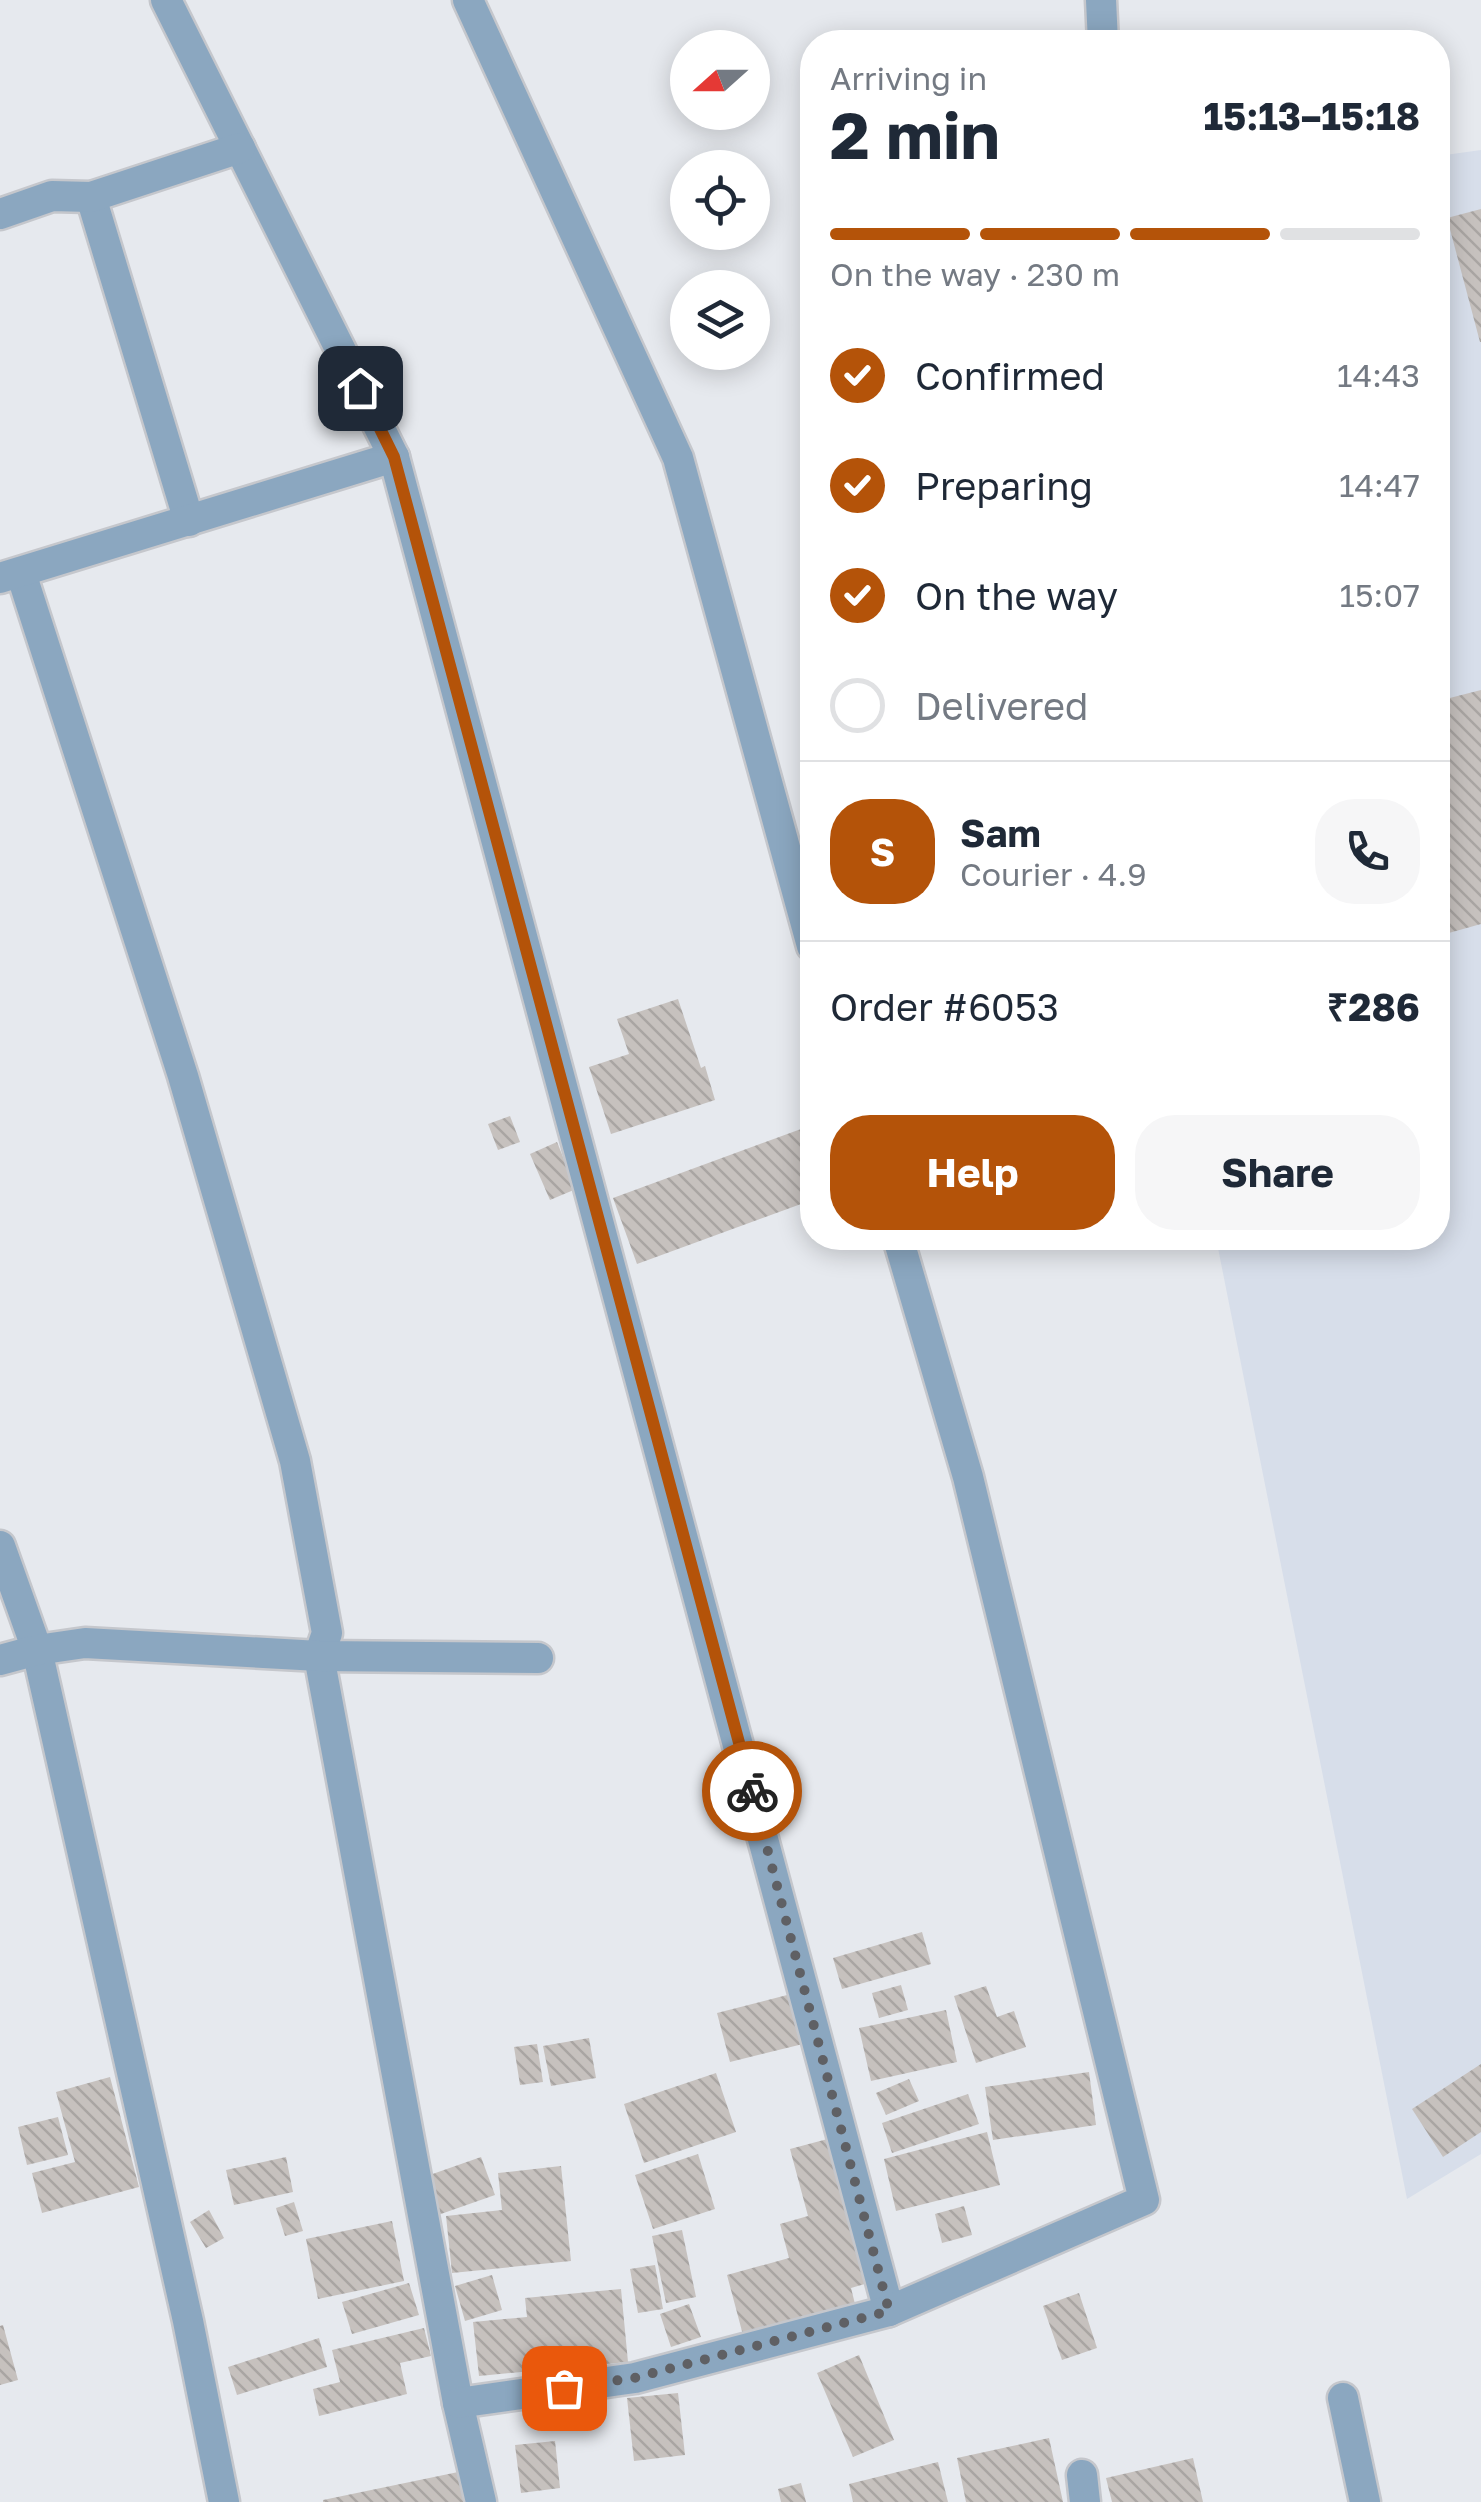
<!DOCTYPE html>
<meta charset="utf-8">
<style>
body{margin:0;font-family:"Golos Text",sans-serif;background:#f6f6f7;color:#1f2937;height:100vh;display:flex;flex-direction:column;font-size:38px;white-space:nowrap}
*{box-sizing:border-box;margin:0}
p{font-size:32px;color:#747a83}
.icon{flex:none;width:55px;height:55px;fill:none;stroke:currentColor;stroke-width:2;stroke-linecap:round;stroke-linejoin:round}
.map{position:relative;flex:1;overflow:hidden}
.panel{position:absolute;left:800px;top:30px;width:650px;height:1220px;display:flex;flex-direction:column;background:#fff;border-radius:40px;box-shadow:0 5px 25px #0003}
.panel>*{flex:none}
.needle{width:65px;rotate:249deg}
.fabs{position:absolute;left:670px;top:30px;display:grid;gap:20px}
.fabs a{display:grid;place-items:center;width:100px;height:100px;border-radius:50%;background:#fff;box-shadow:0 5px 25px #0003;font-size:50px}
.pin{position:absolute;display:grid;place-items:center;width:85px;height:85px;color:#fff;margin:-42px;border-radius:20px;box-shadow:0 5px 15px #0006}
.courier{position:absolute;display:grid;place-items:center;width:100px;height:100px;margin:-50px;border:8px solid #b45309;border-radius:50%;background:#fff;color:#222;box-shadow:0 2px 12px #0007}
.overview em{font-style:normal;font-weight:700}
.overview div{display:flex;flex-direction:column-reverse}
.overview{display:flex;align-items:center;justify-content:space-between;height:170px;padding:0 30px}
h1{font-size:65px;font-weight:700;line-height:75px}
.bar{display:grid;grid-template-columns:repeat(4,1fr);gap:15px 10px;align-content:center;height:120px;padding:0 30px}
.bar i{height:12px;border-radius:8px;background:#e0e1e3}
.bar .on{background:#b45309}
.bar p{grid-column:span 4}
.line{display:flex;align-items:center;gap:25px;padding:0 30px;border-top:2px solid #e0e1e3}
.line div{flex:1}
.round{display:grid;place-items:center;flex:none;width:105px;height:105px;border-radius:40px;background:#f6f6f7}
ol{padding:0 30px;list-style:none}
li{display:flex;align-items:center;gap:30px;height:110px}
li p{margin-inline-start:auto}
li .icon{padding:10px;border-radius:50%;background:#b45309;color:#fff;stroke-width:4}
li:last-child{color:#747a83}
li i{width:55px;height:55px;border:5px solid #e0e1e3;border-radius:50%}
.cta{display:flex;gap:20px;margin-top:auto;padding:20px 30px}
.cta a{flex:1;height:115px;border-radius:40px;background:#b45309;color:#fff;font-size:40px;font-weight:700;line-height:115px;text-align:center}
.cta a+a{background:#f6f6f7;color:#1f2937}
.map>svg:first-child{display:block}
.built{fill:#d7deea}
.building{fill:url(#building-back-hatch)}
.lines{fill:none;stroke-linecap:round;stroke-linejoin:round}
.minor-casing{stroke:#c5c7cc;stroke-width:35}
.minor{stroke:#8ba7c0;stroke-width:30}
.done{stroke:#5f6064;stroke-width:10;stroke-dasharray:0 18}
.route{stroke:#b45309;stroke-width:12}
</style>
<div class="map">
<svg width="1481" height="2502" viewBox="0 0 1481 2502">
<defs>
<pattern id="building-back-hatch" width="6" height="6" patternUnits="userSpaceOnUse" patternTransform="scale(2.5)"><rect width="6" height="6" fill="#c6c1be"/><path d="M-1 5l2 2M0 0l6 6M5-1l2 2" fill="none" stroke="#a9a5a3"/></pattern>
</defs>
<rect width="100%" height="100%" fill="#e6e9ee"/>
<polygon class="built" points="1481,150 1481,2154 1407,2199 1216,1238 1438,1238 1438,156"/>
<g class="building">
<polygon points="1481,209 1481,342 1480,342 1447,218"/>
<polygon points="1481,690 1481,924 1438,936 1438,701"/>
<polygon points="678,999 701,1068 705,1066 715,1100 611,1134 589,1067 629,1054 617,1019"/>
<polygon points="510,1116 520,1142 498,1150 488,1124"/>
<polygon points="812,1125 812,1200 637,1264 613,1198"/>
<polygon points="557,1142 576,1189 550,1200 530,1154"/>
<polygon points="922,1932 931,1964 842,1989 833,1958"/>
<polygon points="901,1985 908,2010 879,2018 872,1993"/>
<polygon points="986,1986 997,2017 1014,2011 1026,2047 976,2063 954,1996"/>
<polygon points="791,1994 803,2044 730,2062 717,2013"/>
<polygon points="946,2010 957,2062 871,2081 859,2028"/>
<polygon points="589,2038 596,2078 551,2086 543,2046"/>
<polygon points="537,2044 543,2082 520,2085 514,2047"/>
<polygon points="1481,2064 1481,2132 1443,2157 1412,2109"/>
<polygon points="1089,2072 1096,2125 993,2140 985,2087"/>
<polygon points="716,2073 736,2132 644,2163 624,2104"/>
<polygon points="110,2077 139,2187 42,2213 32,2173 75,2162 56,2092"/>
<polygon points="909,2079 919,2101 886,2115 876,2093"/>
<polygon points="968,2094 979,2124 892,2153 882,2123"/>
<polygon points="58,2117 68,2155 27,2165 18,2127"/>
<polygon points="987,2132 1000,2185 896,2211 884,2159"/>
<polygon points="835,2137 875,2281 851,2288 855,2304 743,2335 727,2275 789,2258 780,2224 808,2216 790,2149"/>
<polygon points="698,2154 715,2209 653,2229 635,2175"/>
<polygon points="286,2157 293,2192 234,2205 226,2170"/>
<polygon points="481,2157 495,2195 438,2215 424,2177"/>
<polygon points="561,2166 571,2261 452,2273 446,2216 502,2210 498,2173"/>
<polygon points="294,2202 303,2231 285,2236 276,2208"/>
<polygon points="964,2206 972,2235 942,2243 935,2214"/>
<polygon points="209,2210 224,2238 206,2248 190,2222"/>
<polygon points="392,2221 404,2281 318,2299 306,2239"/>
<polygon points="682,2230 696,2297 666,2303 652,2236"/>
<polygon points="655,2265 663,2309 638,2313 630,2269"/>
<polygon points="492,2275 502,2310 465,2321 455,2286"/>
<polygon points="409,2283 419,2315 352,2334 342,2302"/>
<polygon points="621,2289 628,2362 479,2376 473,2322 527,2317 525,2298"/>
<polygon points="1079,2293 1097,2348 1062,2360 1043,2306"/>
<polygon points="689,2304 701,2337 671,2347 660,2314"/>
<polygon points="3,2325 18,2380 0,2385 0,2326"/>
<polygon points="424,2328 431,2356 400,2363 407,2394 319,2416 313,2389 340,2382 332,2350"/>
<polygon points="319,2338 327,2367 237,2395 228,2367"/>
<polygon points="859,2355 894,2440 853,2457 817,2373"/>
<polygon points="678,2393 685,2455 634,2461 627,2398"/>
<polygon points="1049,2438 1063,2502 966,2502 957,2458"/>
<polygon points="555,2441 560,2488 521,2493 515,2445"/>
<polygon points="1193,2458 1203,2502 1112,2502 1106,2478"/>
<polygon points="938,2462 948,2502 853,2502 849,2484"/>
<polygon points="463,2471 470,2502 323,2502 323,2500"/>
<polygon points="801,2483 806,2502 781,2502 778,2489"/>
</g>
<g class="lines">
<g class="minor-casing">
<g id="minor">
<polyline points="166,0 394,457 889,2311"/>
<polyline points="468,0 678,458 812,946"/>
<polyline points="1101,0 1103,42"/>
<polyline points="91,197 189,521"/>
<polyline points="0,214 52,196 91,197 240,148"/>
<polyline points="21,573 183,1076 295,1461 327,1633 319,1656 458,2403 481,2502"/>
<polyline points="0,578 394,457"/>
<polyline points="0,1546 37,1650 188,2321 224,2502"/>
<polyline points="0,1660 37,1650 85,1643 319,1656 538,1658"/>
<polyline points="1343,2398 1365,2502"/>
<polyline points="458,2403 635,2378 889,2311 1144,2200 968,1477 898,1238"/>
<polyline points="1082,2475 1085,2502"/>
</g>
</g>
<use href="#minor" class="minor"/>
</g>
<g class="lines">
<polyline class="done" points="564,2388 634,2378 889,2311 752,1791"/>
<polyline class="route" points="360,388 394,457 752,1791"/>
</g>
</svg>
<div class="fabs">
<a><svg class="needle" viewBox="-14 -14 28 28"><path d="M0-13l5 13h-10z" fill="#e53935"/><path d="M0 13l5-13h-10z" fill="#747a83"/></svg></a>
<a><svg class="icon" aria-label="locate" viewBox="0 0 24 24"><circle cx="12" cy="12" r="6"/><path d="M12 2v4M12 18v4M2 12h4M18 12h4"/></svg></a>
<a><svg class="icon" aria-label="layers" viewBox="0 0 24 24"><path d="M12 4l9 5-9 5-9-5zM3 14l9 5 9-5"/></svg></a>
</div>
<div class="pin" style="left:564px;top:2388px;background:#ea580c"><svg class="icon" aria-label="bag" viewBox="0 0 24 24"><path d="M5 8h14l-1 12H6zM9 8a3 3 0 0 1 6 0"/></svg></div>
<div class="pin" style="left:360px;top:388px;background:#1f2937"><svg class="icon" aria-label="home" viewBox="0 0 24 24"><path d="M3 11l9-7 9 7M6 9v11h12V9"/></svg></div>
<div class="courier" style="left:752px;top:1791px"><svg class="icon" aria-label="bike" viewBox="0 0 24 24"><circle cx="6" cy="16" r="4"/><circle cx="18" cy="16" r="4"/><path d="M6 16l4-8h5l3 8M10 8l3 8H6M13 5h3"/></svg></div>
<section class="panel">
<div class="overview"><div><h1>2 min</h1><p>Arriving in</p></div><em>15:13–15:18</em></div>
<div class="bar"><i class="on"></i><i class="on"></i><i class="on"></i><i></i><p>On the way · 230 m</p></div>
<ol>
<li><svg class="icon" aria-label="check" viewBox="0 0 24 24"><path d="M5 12l5 5 9-10"/></svg>Confirmed<p>14:43</p></li>
<li><svg class="icon" aria-label="check" viewBox="0 0 24 24"><path d="M5 12l5 5 9-10"/></svg>Preparing<p>14:47</p></li>
<li><svg class="icon" aria-label="check" viewBox="0 0 24 24"><path d="M5 12l5 5 9-10"/></svg>On the way<p>15:07</p></li>
<li><i></i>Delivered</li>
</ol>
<div class="line" style="height:180px"><b class="round" style="background:#b45309;color:#fff">S</b><div><b>Sam</b><p>Courier · 4.9</p></div><a class="round"><svg class="icon" aria-label="phone" viewBox="0 0 24 24"><path d="M5 4h4l2 5-3 2q2 4 5 5l2-3 5 2v4C11 20 4 13 5 4z"/></svg></a></div>
<div class="line" style="height:130px"><div>Order #6053</div><b>₹286</b></div>
<div class="cta"><a>Help</a><a>Share</a></div>
</section>
</div>
